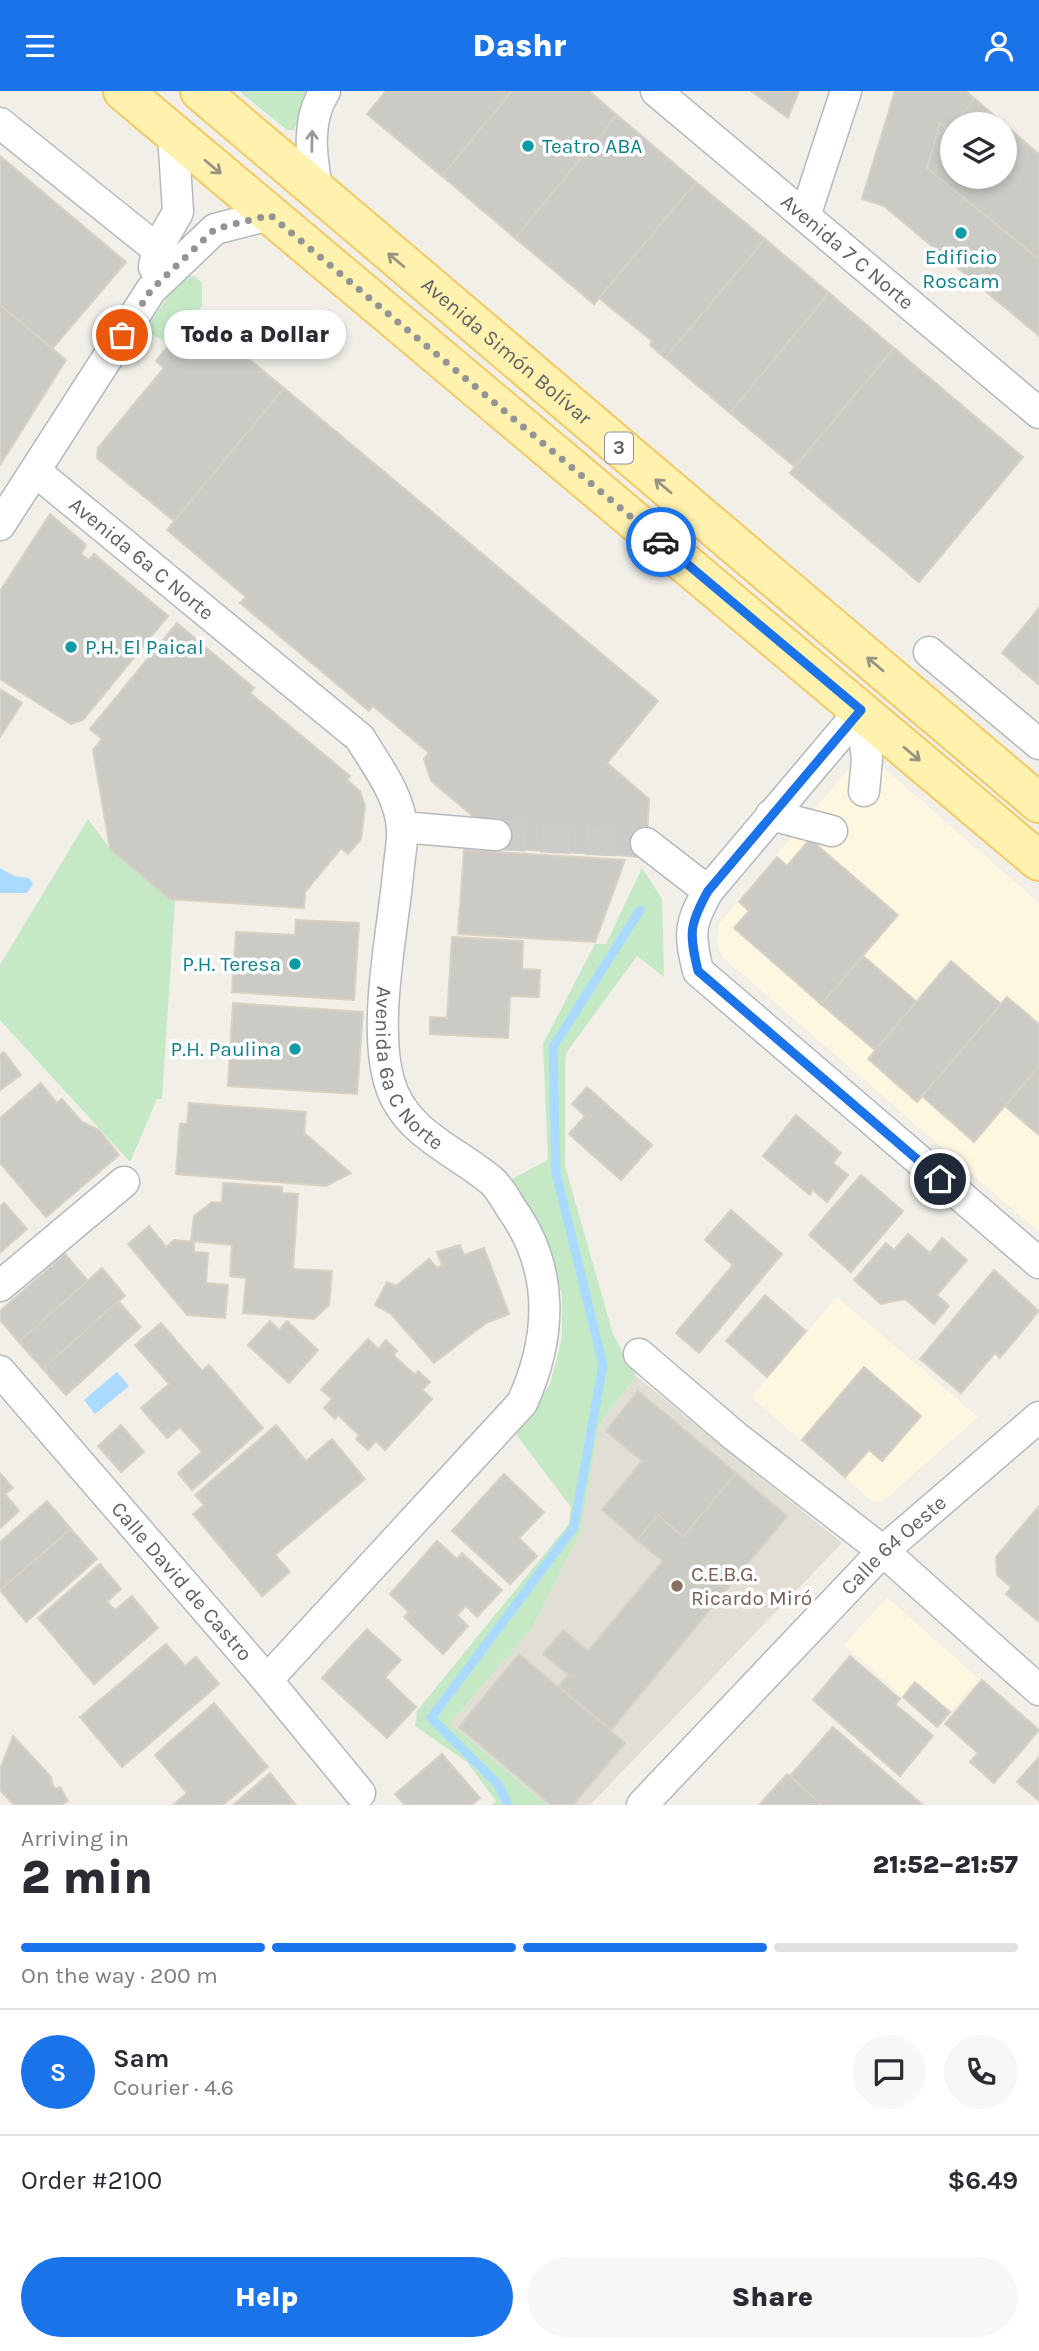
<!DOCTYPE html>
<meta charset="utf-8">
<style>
body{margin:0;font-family:Karla,sans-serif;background:#f7f7f7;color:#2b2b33;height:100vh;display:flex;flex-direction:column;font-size:26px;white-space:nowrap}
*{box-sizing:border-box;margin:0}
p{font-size:23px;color:#7c7c81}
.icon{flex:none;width:38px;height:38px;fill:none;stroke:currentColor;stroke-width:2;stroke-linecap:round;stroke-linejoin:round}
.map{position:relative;height:1714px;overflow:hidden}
.sheet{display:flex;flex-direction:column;background:#fff;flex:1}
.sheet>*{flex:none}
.controls{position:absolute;left:940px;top:21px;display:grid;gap:14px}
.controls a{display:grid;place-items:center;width:77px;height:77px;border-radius:50%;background:#fff;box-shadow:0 4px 10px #0003;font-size:35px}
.pin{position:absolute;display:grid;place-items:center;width:60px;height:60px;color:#fff;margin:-30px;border:4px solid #fff;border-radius:50%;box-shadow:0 2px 7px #0007}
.courier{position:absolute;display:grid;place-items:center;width:70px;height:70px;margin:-35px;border:5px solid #1a73e8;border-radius:50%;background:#fff;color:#222;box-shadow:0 2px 9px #0007}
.bubble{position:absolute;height:49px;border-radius:24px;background:#fff;box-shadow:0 4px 10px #0003;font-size:23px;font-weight:800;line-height:49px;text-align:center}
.headline em{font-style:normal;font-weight:800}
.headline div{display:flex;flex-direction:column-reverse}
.headline{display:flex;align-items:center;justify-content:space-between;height:119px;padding:0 21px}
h1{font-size:46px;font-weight:800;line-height:52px}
.bar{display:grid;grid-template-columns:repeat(4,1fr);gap:10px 7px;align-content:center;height:84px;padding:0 21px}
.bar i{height:9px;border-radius:5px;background:#e1e1e2}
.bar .selected{background:#1a73e8}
.bar p{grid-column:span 4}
.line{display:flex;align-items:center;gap:18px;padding:0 21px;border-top:2px solid #e1e1e2}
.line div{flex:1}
.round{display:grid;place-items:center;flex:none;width:74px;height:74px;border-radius:37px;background:#f7f7f7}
.cta{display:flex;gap:14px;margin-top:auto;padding:14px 21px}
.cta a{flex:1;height:80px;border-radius:42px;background:#1a73e8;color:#fff;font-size:28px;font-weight:800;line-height:80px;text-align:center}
.cta a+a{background:#f7f7f7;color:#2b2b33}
header{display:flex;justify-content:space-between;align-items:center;height:91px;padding:0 21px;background:#1a73e8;color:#fff;font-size:32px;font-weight:800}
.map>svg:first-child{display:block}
.commercial{fill:#fef7e0}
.education{fill:#e1ded6}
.green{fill:#c5e8c5}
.water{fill:#aadaff}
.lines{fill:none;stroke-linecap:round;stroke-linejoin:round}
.stream{stroke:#aadaff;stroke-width:9}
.building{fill:#cccac5;stroke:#d6d1c6;stroke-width:2}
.minor-tunnel{stroke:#ccccc8;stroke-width:30;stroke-dasharray:30 15;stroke-linecap:butt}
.minor-casing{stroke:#b5b8bc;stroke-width:33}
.major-casing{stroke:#f2c960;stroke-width:42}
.minor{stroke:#fff;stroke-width:30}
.major{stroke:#fff2af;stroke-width:38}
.oneway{stroke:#979a9d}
.oneway2{stroke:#979581}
.done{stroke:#929495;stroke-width:7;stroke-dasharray:0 12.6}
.route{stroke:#1a73e8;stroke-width:9}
.culture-dot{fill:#0f9aa8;stroke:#fff;stroke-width:2.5}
.education-dot{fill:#8d6e63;stroke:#fff;stroke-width:2.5}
.labels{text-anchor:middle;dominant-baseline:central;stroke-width:7;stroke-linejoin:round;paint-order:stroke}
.shield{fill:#fff;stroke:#8f9295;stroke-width:2}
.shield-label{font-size:19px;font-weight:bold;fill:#5f6368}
.culture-label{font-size:21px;fill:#0d838f;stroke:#fff;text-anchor:start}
.street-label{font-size:21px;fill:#5f6368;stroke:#fff}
.education-label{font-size:21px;fill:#785e54;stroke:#fff;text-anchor:start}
</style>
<header><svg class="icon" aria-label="menu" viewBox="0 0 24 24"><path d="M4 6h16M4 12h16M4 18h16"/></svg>Dashr<svg class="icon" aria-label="person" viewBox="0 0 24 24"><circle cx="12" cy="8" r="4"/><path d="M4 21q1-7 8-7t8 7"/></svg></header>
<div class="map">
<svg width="1039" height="1714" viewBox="0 0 1039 1714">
<rect width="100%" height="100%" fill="#f1efe8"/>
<g class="commercial">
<polygon points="879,673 1039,812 1039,1141 723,866 717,852 719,833 851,675"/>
<polygon points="837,1206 978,1326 882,1411 872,1410 751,1306"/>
<polygon points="887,1506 979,1588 937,1636 844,1554"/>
</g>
<polygon class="education" points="636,1285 842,1452 590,1714 547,1714 450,1632 532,1537 581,1440 599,1334"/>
<g class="green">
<polygon points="239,0 310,0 294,39 287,39"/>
<polygon points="186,185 195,185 202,192 202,215 170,254 145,239 176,194"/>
<polygon points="88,728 110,758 170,808 175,809 162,1008 157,1008 130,1071 0,929 0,874"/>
<polygon points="642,777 662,808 664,886 637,865 566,962 565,974 565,1075 613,1243 636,1285 599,1334 581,1440 532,1537 450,1632 547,1714 492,1714 496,1710 467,1671 415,1635 417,1620 569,1433 571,1416 513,1339 550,1294 562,1246 562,1204 541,1137 510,1089 548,1069 543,953 595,853 606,853"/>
</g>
<g class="water">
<polygon points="0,777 14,785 29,787 33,793 27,802 0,802"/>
<polygon points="117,1281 129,1295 95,1323 84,1309"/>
</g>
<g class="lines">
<polyline class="stream" points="508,1714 498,1693 431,1627 574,1436 603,1274 556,1081 553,956 640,819"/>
</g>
<g class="building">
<polygon points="386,0 512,0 442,85 367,23"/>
<polygon points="512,0 589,0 617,24 515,147 442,85"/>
<polygon points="751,0 799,0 788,27"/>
<polygon points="895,0 966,0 975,8 948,39 940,32 927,77 1039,168 1039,245 884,115 862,108"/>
<polygon points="975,8 1004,33 953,33"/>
<polygon points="617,24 696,91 594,213 515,147"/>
<polygon points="940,32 948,39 952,34 952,86 1004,86 1004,33 1039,63 1039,168 927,77"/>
<polygon points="0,65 126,171 52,258 0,214"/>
<polygon points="696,91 765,148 665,267 650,254 652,250 599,207"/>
<polygon points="765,148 829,202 730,322 665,267"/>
<polygon points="829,202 894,257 795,376 730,322"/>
<polygon points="0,214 66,269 0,374"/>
<polygon points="194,223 284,297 174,430 97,367 98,357 164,277 156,270"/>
<polygon points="894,257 1023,366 919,491 790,382"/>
<polygon points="284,297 658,610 607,672 649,708 646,766 512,758 431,690 424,668 429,662 373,615 369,620 240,512 246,506 167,439"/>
<polygon points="50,423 86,454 81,463 89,469 94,463 168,525 83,629 71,633 0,588 0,500"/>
<polygon points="1039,517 1039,594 1002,562"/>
<polygon points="177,532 254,597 250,602 350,685 347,689 360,700 365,715 361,748 348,763 341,757 305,801 304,817 170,808 110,758 93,659 102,648 90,638"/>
<polygon points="0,598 22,612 0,646"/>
<polygon points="810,748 898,824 821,913 734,837 749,820 739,811 777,766 787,775"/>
<polygon points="464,759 625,769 595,851 458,843"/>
<polygon points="296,829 359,832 354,909 232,901 236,841 295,844"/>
<polygon points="452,846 523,850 522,878 540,879 539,906 510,905 508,947 430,943 430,926 447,927"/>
<polygon points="863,865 917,911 875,959 821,913"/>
<polygon points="951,870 1001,913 917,1011 868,968"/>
<polygon points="1007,906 1039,933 1039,975 974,1051 922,1005"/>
<polygon points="233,912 363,921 357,1003 228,995"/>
<polygon points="4,961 21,984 0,999 0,964"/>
<polygon points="1039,975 1039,1044 1005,1015"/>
<polygon points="41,992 57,1012 62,1008 82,1031 99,1039 119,1064 46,1126 0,1072 0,1027"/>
<polygon points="587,996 652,1054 621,1089 569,1043 585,1025 572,1013"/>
<polygon points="189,1012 306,1021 304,1042 351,1082 326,1095 176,1083 180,1033 187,1033"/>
<polygon points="796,1024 841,1062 833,1072 848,1084 827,1111 813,1099 810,1104 763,1065"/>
<polygon points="861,1084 903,1120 851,1181 809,1144"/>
<polygon points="223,1092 282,1096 282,1102 298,1103 293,1178 332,1180 329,1214 314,1228 243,1222 246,1187 230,1185 232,1154 191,1150 194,1125 212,1111 222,1112"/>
<polygon points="4,1112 27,1138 0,1162 0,1116"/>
<polygon points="731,1119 782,1163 699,1262 676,1242 733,1174 705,1149"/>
<polygon points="149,1135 166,1156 174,1149 194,1151 194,1161 208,1162 206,1192 228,1194 225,1227 187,1224 128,1153"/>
<polygon points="908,1143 930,1162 942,1147 967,1169 937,1204 949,1215 934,1233 905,1208 881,1213 854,1189 886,1152 894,1159"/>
<polygon points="460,1154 464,1164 484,1157 509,1223 486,1232 434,1272 391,1223 375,1214 387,1191 396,1195 429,1168 437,1177 442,1174 437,1161"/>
<polygon points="65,1163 88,1190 19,1251 0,1229 0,1220"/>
<polygon points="102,1177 125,1205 43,1278 19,1251"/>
<polygon points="994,1179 1039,1220 1000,1267 995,1262 961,1302 920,1268"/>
<polygon points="765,1204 806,1240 767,1286 726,1250"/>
<polygon points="118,1210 141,1236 66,1304 43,1278"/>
<polygon points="270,1230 279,1239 287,1230 318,1259 289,1292 248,1254"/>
<polygon points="161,1232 202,1280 209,1274 263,1337 192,1399 178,1382 202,1361 180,1336 167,1347 141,1317 169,1293 135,1254"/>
<polygon points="368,1248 378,1258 386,1249 397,1260 393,1264 415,1284 418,1280 430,1291 422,1299 432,1308 385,1359 376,1350 368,1359 356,1348 359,1344 338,1324 335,1328 324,1317 332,1308 321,1299"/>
<polygon points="864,1276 921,1325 882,1370 869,1359 845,1386 802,1349"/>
<polygon points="638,1300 736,1382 683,1446 658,1424 637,1449 602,1419 642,1370 606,1340"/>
<polygon points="121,1334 144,1361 121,1381 98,1355"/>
<polygon points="276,1334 306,1370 332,1348 365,1388 275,1464 290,1481 262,1505 193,1423 204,1414 195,1404"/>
<polygon points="0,1382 13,1397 5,1403 19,1420 0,1437"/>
<polygon points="736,1382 787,1425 611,1639 559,1595 569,1584 543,1563 563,1539 588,1560 663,1470 637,1449 658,1424 683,1446"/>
<polygon points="504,1383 544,1421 519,1447 537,1465 510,1493 452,1440"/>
<polygon points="47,1410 71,1438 0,1499 0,1451"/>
<polygon points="1039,1415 1039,1531 1006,1503 1011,1496 997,1484 996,1466"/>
<polygon points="71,1438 97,1468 26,1531 0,1499"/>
<polygon points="437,1450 457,1468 462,1462 502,1499 477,1526 466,1515 457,1524 468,1535 443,1563 404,1526 409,1521 390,1503"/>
<polygon points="100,1473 121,1498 107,1511 115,1519 132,1505 158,1537 94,1593 38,1527"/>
<polygon points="367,1538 401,1569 385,1586 416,1616 387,1647 322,1587"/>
<polygon points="166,1553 185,1575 196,1566 219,1593 122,1676 80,1626"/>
<polygon points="519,1563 625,1652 573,1714 551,1714 459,1636"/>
<polygon points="850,1565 900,1608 895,1613 933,1645 900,1685 813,1609"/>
<polygon points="982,1589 1039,1639 994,1692 970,1671 978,1662 945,1633"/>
<polygon points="915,1591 950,1621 937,1636 903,1606"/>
<polygon points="214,1612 268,1676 223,1714 173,1714 187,1702 155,1664"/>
<polygon points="833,1636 896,1691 923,1714 822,1714 790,1685"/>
<polygon points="13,1645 51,1686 53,1695 56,1698 60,1696 68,1710 62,1714 14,1714 0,1699 0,1678"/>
<polygon points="442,1663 480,1707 472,1714 405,1714 395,1703"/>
<polygon points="1039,1666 1039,1710 1017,1691"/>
<polygon points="270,1682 295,1713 233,1714"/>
<polygon points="787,1683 790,1685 822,1714 759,1714"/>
</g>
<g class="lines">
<polyline class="minor-tunnel" points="496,744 646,752"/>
<g class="minor-casing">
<g id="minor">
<path id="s1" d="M 656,0 L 1039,322"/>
<polyline points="0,32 157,158"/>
<path d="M 318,103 C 312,68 305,31 325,0"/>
<polyline points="805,125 846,0"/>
<polyline points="154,176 157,158 178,121 173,42"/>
<path id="s2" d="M 35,380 L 360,647 C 376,674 400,704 402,737 C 403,752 399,769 398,784 C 392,844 373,933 389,990 C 404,1043 456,1059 493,1091 C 500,1098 506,1109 511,1117 C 555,1178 552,1246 522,1312 L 267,1589"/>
<polyline points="0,434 151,199 215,138 270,124"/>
<polyline points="929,561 1039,653"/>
<path d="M 861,619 L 708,800 C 689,834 689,842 698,880 L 1039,1172"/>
<polyline points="861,619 867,668 864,700"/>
<polyline points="771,724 832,740"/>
<polyline points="402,736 496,744"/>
<polyline points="646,752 708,800"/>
<polyline points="0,1195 124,1091"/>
<polyline points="639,1263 736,1346 883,1460 1039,1599"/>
<path id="s3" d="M 0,1280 L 267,1589 L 360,1702"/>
<path id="s4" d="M 642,1714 L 883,1460 L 1039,1326"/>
</g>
</g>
<g class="major-casing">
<g id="major">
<polyline points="123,0 1039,770"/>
<path id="s5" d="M 200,0 L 1039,712"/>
</g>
</g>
<use href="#minor" class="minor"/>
<use href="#major" class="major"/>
</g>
<defs><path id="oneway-shaft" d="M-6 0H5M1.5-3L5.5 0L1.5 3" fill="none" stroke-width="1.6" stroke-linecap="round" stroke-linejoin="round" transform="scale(1.75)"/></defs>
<use class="oneway" href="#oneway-shaft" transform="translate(312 50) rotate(-89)"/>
<g class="oneway2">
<use href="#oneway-shaft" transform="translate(213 76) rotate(40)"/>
<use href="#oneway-shaft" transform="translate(396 169) rotate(-140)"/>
<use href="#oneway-shaft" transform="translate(663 395) rotate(-140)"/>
<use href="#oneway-shaft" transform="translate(875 573) rotate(-140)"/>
<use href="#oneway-shaft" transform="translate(912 663) rotate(40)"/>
</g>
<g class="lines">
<polyline class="done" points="122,244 151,199 215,138 270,124 661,451"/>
<path class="route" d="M 661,451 L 861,619 L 708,800 C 689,834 689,842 698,880 L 940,1088"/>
</g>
<g class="culture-dot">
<circle cx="528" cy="55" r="7"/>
<circle cx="961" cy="142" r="7"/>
<circle cx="71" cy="556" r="7"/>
<circle cx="295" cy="873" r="7"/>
<circle cx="295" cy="958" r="7"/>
</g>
<circle class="education-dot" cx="677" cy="1495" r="7"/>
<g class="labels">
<rect class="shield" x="605" y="341.5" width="28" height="31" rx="5"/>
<g class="shield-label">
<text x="619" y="357">3</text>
</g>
<g class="culture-label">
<text x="542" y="55">Teatro ABA</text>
<text x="961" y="166" text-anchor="middle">Edificio<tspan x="961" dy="24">Roscam</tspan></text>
<text x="85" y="556">P.H. El Paical</text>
<text x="281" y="873" text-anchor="end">P.H. Teresa</text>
<text x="281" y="958" text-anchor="end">P.H. Paulina</text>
</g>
<g class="street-label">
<text stroke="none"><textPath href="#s1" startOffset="250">Avenida 7 C Norte</textPath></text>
<text stroke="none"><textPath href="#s5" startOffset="402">Avenida Simón Bolívar</textPath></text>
<text stroke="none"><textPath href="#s2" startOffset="138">Avenida 6a C Norte</textPath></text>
<text stroke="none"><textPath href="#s2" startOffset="770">Avenida 6a C Norte</textPath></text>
<text stroke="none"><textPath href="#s4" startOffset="362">Calle 64 Oeste</textPath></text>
<text stroke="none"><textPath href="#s3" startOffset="278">Calle David de Castro</textPath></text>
</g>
<g class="education-label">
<text x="691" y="1483">C.E.B.G.<tspan x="691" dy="24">Ricardo Miró</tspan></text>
</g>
</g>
</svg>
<div class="controls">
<a><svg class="icon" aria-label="layers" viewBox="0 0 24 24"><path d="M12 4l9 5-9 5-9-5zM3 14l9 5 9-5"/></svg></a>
</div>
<div class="pin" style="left:122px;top:244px;background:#ea580c"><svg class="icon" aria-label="bag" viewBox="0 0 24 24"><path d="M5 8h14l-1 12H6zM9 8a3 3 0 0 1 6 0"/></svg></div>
<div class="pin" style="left:940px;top:1088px;background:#1f2937"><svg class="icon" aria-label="home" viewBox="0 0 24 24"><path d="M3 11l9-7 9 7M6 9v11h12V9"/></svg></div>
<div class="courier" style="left:661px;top:451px"><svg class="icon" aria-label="car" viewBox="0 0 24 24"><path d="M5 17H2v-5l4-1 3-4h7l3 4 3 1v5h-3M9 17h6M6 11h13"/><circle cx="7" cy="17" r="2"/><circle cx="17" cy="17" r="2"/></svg></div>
<div class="bubble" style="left:164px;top:219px;width:182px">Todo a Dollar</div>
</div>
<section class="sheet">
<div class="headline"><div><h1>2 min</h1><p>Arriving in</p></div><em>21:52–21:57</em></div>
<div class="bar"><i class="selected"></i><i class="selected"></i><i class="selected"></i><i></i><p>On the way · 200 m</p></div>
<div class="line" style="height:126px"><b class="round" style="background:#1a73e8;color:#fff">S</b><div><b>Sam</b><p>Courier · 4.6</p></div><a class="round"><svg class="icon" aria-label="chat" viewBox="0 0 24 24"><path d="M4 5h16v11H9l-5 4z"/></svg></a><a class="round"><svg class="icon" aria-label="phone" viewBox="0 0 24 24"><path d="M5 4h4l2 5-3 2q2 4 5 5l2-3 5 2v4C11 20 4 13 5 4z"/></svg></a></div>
<div class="line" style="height:91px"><div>Order #2100</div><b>$6.49</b></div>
<div class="cta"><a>Help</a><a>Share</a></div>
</section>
